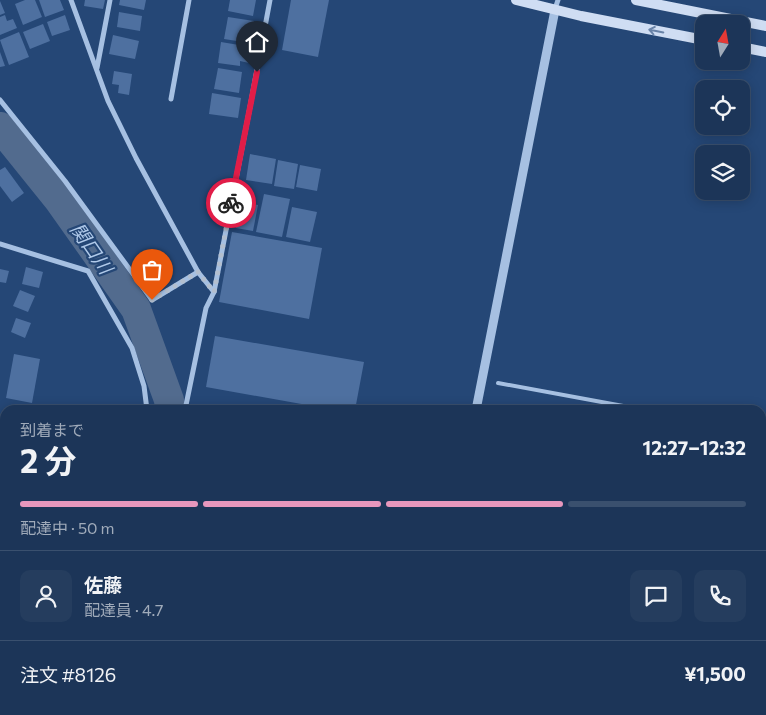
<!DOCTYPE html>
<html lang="ja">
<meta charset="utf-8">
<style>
body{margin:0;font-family:Commissioner,"Noto Sans JP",sans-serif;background:#253d5e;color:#f1f3f6;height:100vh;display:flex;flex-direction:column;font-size:19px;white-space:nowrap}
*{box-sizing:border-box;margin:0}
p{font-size:16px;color:#a0abba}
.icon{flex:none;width:28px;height:28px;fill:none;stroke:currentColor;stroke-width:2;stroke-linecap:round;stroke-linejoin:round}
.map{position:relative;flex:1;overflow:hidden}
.drawer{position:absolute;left:0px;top:405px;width:766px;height:310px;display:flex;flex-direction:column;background:#1c3558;border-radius:15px 15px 0 0;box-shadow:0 2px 12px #0003,0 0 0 1px #3a506e}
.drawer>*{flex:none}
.needle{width:32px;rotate:11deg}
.controls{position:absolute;left:695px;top:15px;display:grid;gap:10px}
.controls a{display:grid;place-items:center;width:55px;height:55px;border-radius:10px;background:#1c3558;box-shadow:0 2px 12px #0003,0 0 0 1px #3a506e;font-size:25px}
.pin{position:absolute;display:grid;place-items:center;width:42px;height:42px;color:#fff;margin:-51px -21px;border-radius:50% 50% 50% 0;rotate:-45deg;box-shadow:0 0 5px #0007}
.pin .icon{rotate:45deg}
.courier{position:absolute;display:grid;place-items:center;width:50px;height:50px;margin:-25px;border:4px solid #e11d48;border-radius:50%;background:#fff;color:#222;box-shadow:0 1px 6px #0007}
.headline em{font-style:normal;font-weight:700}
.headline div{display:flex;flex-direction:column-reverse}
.headline{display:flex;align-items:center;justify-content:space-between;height:85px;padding:0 20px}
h1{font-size:32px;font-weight:700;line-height:38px}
.bar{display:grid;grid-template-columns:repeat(4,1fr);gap:8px 5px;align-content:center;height:60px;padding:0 20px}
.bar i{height:6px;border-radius:4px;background:#3a506e}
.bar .selected{background:#e797bd}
.bar p{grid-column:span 4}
.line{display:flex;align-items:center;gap:12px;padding:0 20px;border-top:1px solid #3a506e}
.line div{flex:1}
.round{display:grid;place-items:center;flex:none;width:52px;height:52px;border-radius:10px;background:#253d5e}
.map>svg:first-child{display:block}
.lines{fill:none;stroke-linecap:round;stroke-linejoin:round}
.river{stroke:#526b8e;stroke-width:30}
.building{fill:#4e70a0}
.service{stroke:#a6c0e2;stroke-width:4}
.minor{stroke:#a6c0e2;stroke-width:5}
.tertiary{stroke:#a6c0e2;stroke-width:9}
.secondary{stroke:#cfddf3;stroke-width:10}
.oneway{stroke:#6983a8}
.done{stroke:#b3bfcf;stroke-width:5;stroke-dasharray:0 9}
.route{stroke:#e11d48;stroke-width:6}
.labels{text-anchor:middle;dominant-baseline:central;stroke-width:4.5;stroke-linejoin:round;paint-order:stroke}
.water-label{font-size:19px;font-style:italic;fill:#b1caea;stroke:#254776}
</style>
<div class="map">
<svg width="766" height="715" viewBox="0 0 766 715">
<rect width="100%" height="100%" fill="#254776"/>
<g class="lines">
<g class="river">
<polyline points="0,127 59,200 136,309 169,400 170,410"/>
<polyline points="193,710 194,715"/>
</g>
</g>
<g class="building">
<polygon points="25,0 35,0 42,17 23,25 15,4"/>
<polygon points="39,0 60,0 64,10 45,17"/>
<polygon points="85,0 105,0 103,9 84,6"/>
<polygon points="120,0 146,0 144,10 119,5"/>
<polygon points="230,0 256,0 253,16 228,11"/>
<polygon points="291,0 329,0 318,57 282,50"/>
<polygon points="0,1 5,13 0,15"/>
<polygon points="119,12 142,16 140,31 117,27"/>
<polygon points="5,15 7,21 13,19 17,28 0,35 0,17"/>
<polygon points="65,15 70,30 52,36 47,22"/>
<polygon points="228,17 254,21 250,43 224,39"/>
<polygon points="43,24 50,41 30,49 23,32"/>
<polygon points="19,32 29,57 9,65 0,40"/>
<polygon points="113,35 139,41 135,59 109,54"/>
<polygon points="221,42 251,47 249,63 240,61 240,66 218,63"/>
<polygon points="0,52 5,66 0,67"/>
<polygon points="218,68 242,72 239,93 214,89"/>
<polygon points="114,71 132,74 129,95 118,93 119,85 112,84"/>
<polygon points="212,93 241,98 238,118 209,114"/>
<polygon points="250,154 276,159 272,184 246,180"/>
<polygon points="278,160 298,164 294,189 274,186"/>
<polygon points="300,165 321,169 317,191 296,187"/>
<polygon points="5,167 24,193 12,202 0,186 0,170"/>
<polygon points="264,194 290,199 282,237 256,232"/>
<polygon points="241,202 258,205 253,231 236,228"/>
<polygon points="292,207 317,212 310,242 286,237"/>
<polygon points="232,232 322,248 309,319 219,302"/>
<polygon points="26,267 43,272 39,288 22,284"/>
<polygon points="0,269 9,271 6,283 0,282"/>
<polygon points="20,290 35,296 28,312 13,306"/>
<polygon points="16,318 31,323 25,338 11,332"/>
<polygon points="215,336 364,362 355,410 335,410 206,387"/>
<polygon points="14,354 40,359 32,403 6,398"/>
<polygon points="2,560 5,560 5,575 0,573"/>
<polygon points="0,592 5,592 5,610 0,611"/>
<polygon points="3,647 5,647 5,663 1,662"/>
<polygon points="11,710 29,710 28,715 10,715"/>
<polygon points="42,710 55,710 54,715 41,715"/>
<polygon points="216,710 336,710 335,715 217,715"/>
</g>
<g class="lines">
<g class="service">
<polyline points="498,383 645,410"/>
<polyline points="0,704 4,683"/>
<polyline points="78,715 79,710"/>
</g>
<g class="minor">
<polyline points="71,0 108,101 136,158 198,272 214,292"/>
<polyline points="555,9 558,0"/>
<polyline points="97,68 110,0"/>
<polyline points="171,99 189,0"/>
<polyline points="0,100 65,181 152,300 198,272"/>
<polyline points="0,244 88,271 132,348 144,386 147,410"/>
<polyline points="185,410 206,308 214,292 250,107 270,0"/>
<polyline points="0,513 5,514"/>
<polyline points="0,682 5,683"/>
<polyline points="126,710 147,715"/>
<polyline points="174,710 174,715"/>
</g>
<g class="tertiary">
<polyline points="476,410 555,10"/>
<polyline points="419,715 420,710"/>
</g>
<g class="secondary">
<polyline points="516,0 581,16 704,40"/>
<polyline points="636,0 766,26"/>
<polyline points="741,47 766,52"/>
</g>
</g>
<defs><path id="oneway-shaft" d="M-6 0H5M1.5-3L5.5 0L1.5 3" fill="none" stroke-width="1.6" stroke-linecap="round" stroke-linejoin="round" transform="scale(1.25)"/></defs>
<use class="oneway" href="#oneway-shaft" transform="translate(656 31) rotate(-169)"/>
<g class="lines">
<polyline class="done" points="152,300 198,272 214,292 231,203"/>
<polyline class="route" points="231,203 257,72"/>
</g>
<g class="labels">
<g class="water-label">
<text transform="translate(92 248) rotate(55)">関口川</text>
</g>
</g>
</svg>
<div class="controls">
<a><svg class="needle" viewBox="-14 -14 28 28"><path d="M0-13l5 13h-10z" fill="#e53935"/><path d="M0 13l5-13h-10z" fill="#a0abba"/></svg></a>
<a><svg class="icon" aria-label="locate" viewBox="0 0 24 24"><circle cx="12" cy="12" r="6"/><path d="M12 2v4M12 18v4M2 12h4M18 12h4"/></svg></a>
<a><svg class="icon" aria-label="layers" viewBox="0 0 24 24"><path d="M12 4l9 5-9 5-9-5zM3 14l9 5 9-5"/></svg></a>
</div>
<div class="pin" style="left:152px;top:300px;background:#ea580c"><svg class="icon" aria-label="bag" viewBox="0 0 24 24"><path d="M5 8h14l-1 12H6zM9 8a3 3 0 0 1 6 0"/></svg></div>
<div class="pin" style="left:257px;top:72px;background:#1f2937"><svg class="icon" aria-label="home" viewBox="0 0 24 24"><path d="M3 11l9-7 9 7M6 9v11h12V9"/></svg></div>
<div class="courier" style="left:231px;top:203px"><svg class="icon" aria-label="bike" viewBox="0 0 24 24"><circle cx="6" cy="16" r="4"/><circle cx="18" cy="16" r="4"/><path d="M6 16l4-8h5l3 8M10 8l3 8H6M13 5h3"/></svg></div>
<section class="drawer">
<div class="headline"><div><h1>2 分</h1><p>到着まで</p></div><em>12:27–12:32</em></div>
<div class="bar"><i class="selected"></i><i class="selected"></i><i class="selected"></i><i></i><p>配達中 · 50 m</p></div>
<div class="line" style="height:90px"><a class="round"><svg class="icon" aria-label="person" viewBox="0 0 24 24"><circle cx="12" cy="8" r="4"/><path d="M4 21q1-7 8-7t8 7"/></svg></a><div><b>佐藤</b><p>配達員 · 4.7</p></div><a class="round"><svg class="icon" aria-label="chat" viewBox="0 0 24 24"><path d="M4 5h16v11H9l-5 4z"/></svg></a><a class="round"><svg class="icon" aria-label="phone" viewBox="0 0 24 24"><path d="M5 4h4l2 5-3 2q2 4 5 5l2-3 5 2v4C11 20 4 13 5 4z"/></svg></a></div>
<div class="line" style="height:65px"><div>注文 #8126</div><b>¥1,500</b></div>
</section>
</div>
